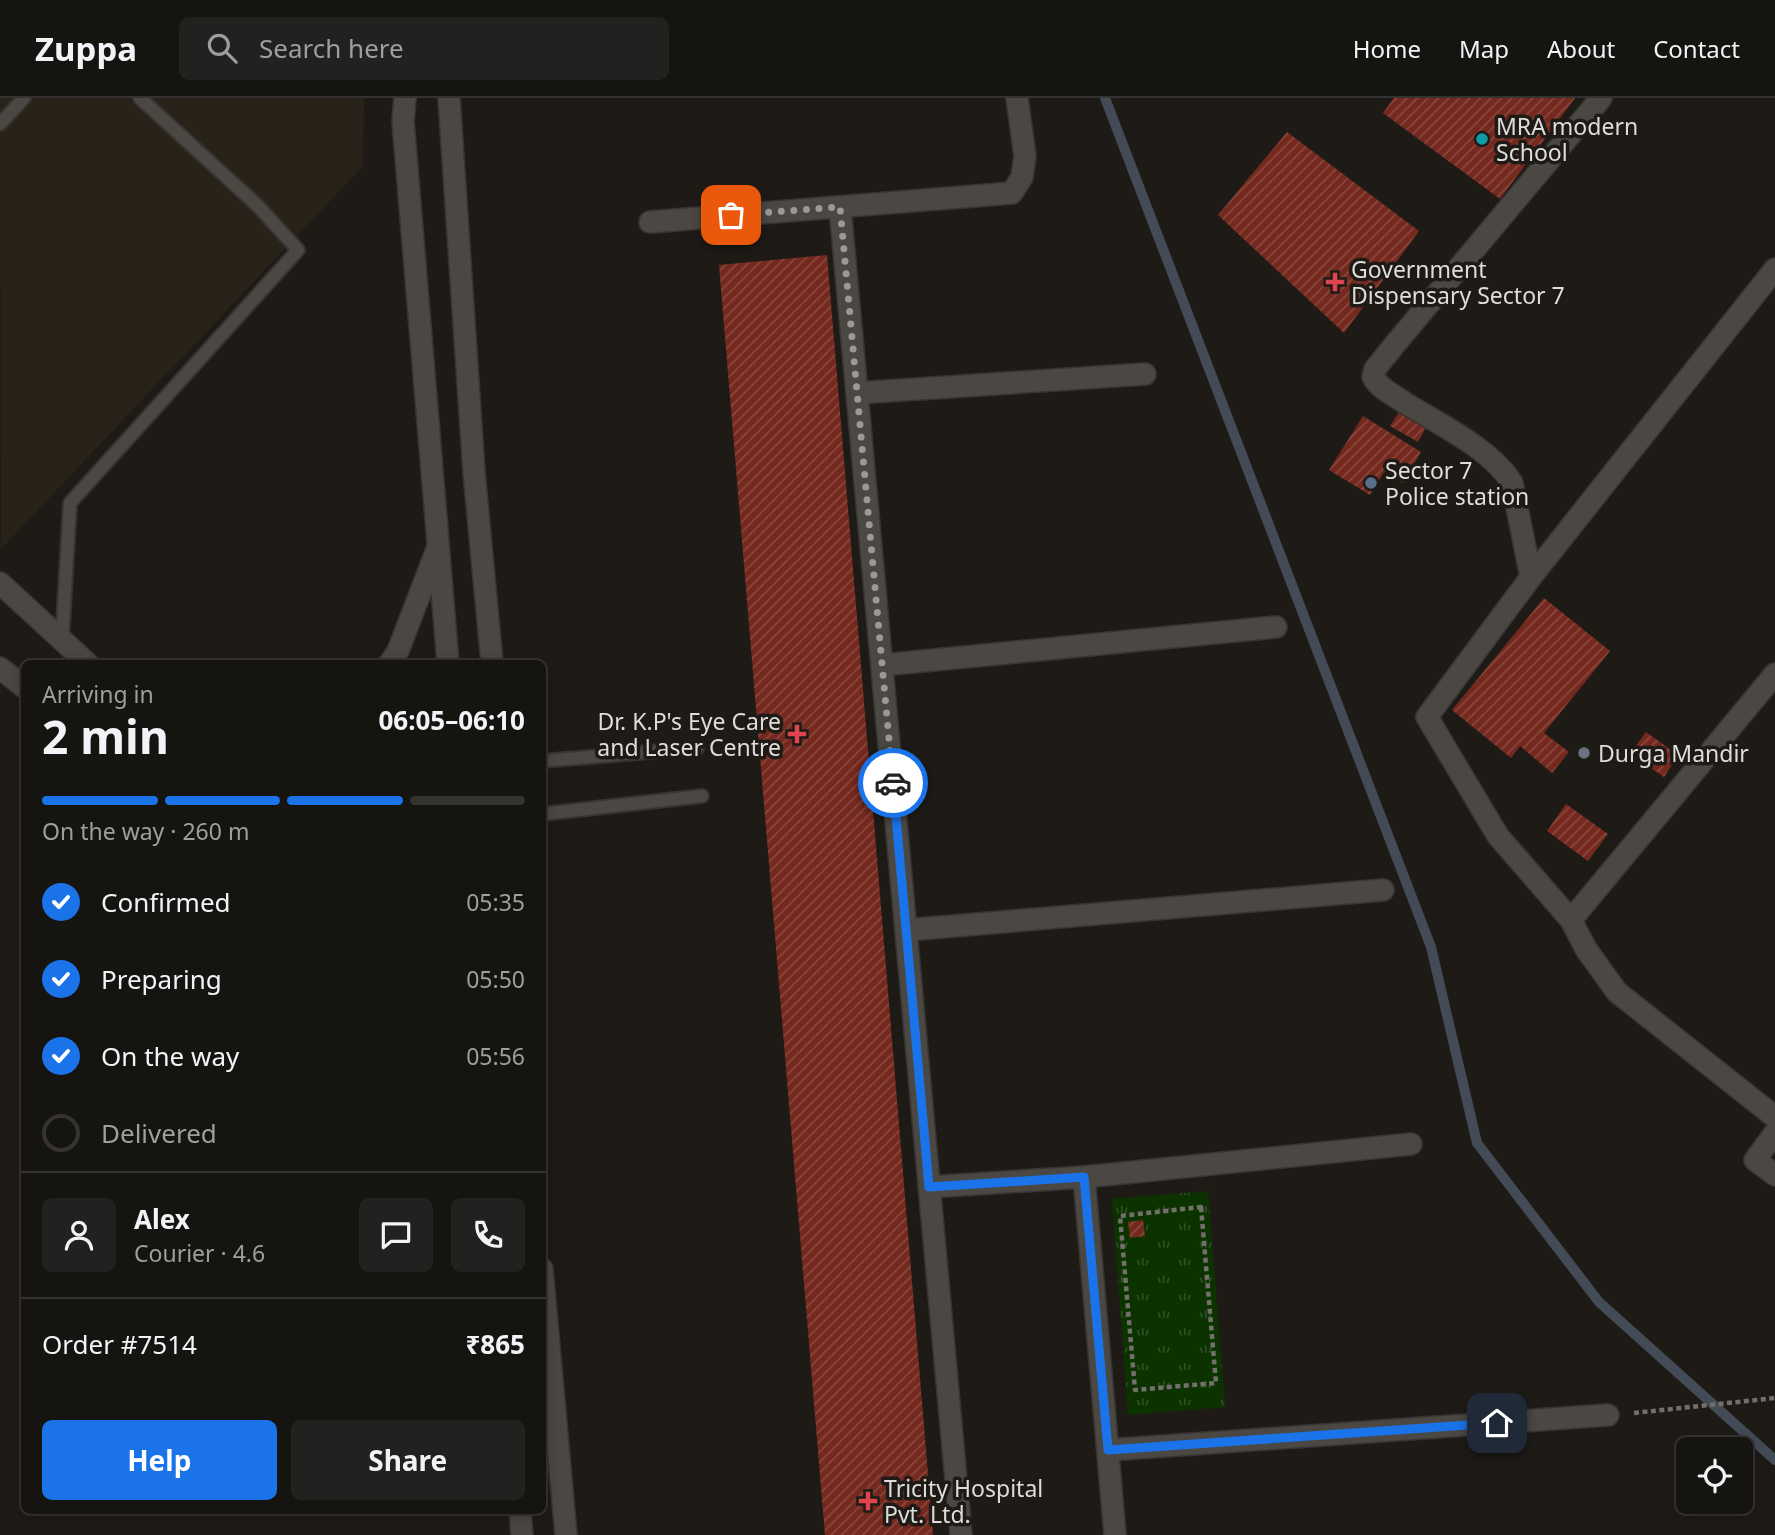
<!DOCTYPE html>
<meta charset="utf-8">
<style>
body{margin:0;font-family:"Noto Sans",sans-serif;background:#23211f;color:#f1f3f6;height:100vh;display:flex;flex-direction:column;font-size:26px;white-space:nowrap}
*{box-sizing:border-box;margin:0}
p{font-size:23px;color:#9e9e9f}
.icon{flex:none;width:38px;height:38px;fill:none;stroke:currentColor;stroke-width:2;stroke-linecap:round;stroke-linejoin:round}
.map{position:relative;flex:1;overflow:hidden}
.details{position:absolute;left:21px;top:562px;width:525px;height:854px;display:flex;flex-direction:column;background:#161411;border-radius:10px;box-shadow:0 4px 18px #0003,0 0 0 2px #353331}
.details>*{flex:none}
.buttons{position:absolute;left:1676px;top:1339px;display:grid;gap:14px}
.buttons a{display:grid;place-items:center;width:77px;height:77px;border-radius:10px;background:#161411;box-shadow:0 4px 18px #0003,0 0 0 2px #353331;font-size:35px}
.pin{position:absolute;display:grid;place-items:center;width:60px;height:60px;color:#fff;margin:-30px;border-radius:14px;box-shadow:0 4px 10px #0006}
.courier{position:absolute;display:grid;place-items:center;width:70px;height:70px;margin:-35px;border:5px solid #1a73e8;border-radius:50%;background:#fff;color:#222;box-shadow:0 2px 9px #0007}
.head em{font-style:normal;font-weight:700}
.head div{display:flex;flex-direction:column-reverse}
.head{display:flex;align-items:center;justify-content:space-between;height:119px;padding:0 21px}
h1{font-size:46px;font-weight:700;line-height:52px}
.bar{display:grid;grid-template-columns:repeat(4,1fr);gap:10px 7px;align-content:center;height:84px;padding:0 21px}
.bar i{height:9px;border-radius:5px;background:#353331}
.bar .active{background:#1a73e8}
.bar p{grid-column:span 4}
.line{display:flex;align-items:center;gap:18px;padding:0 21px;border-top:2px solid #353331}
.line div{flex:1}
.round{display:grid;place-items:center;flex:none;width:74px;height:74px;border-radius:10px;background:#23211f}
ol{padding:0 21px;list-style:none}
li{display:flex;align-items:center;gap:21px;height:77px}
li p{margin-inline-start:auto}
li .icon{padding:7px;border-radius:50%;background:#1a73e8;color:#fff;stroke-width:4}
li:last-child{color:#9e9e9f}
li i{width:38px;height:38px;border:4px solid #353331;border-radius:50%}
.primary-button{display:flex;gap:14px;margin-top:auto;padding:14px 21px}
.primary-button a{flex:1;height:80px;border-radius:10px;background:#1a73e8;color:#fff;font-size:28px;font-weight:700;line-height:80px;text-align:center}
.primary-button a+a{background:#23211f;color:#f1f3f6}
header{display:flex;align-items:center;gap:42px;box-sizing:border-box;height:98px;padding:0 35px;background:#161411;border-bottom:2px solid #353331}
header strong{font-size:33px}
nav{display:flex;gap:38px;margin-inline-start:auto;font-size:24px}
.search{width:490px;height:63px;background:#23211f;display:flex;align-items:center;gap:18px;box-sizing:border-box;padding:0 24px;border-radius:10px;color:#9e9e9f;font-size:26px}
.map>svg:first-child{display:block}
.built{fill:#292218}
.park{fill:url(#park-tufts)}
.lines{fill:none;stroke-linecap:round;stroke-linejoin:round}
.stream{stroke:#434b56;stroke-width:10}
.building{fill:url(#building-hatch)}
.lane-casing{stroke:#373533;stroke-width:16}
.street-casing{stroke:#373533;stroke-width:24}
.secondary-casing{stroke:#373533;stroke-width:24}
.path{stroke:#73706c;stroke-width:4.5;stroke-dasharray:5 3.5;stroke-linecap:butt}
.lane{stroke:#4b4742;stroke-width:12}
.street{stroke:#4b4742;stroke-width:21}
.secondary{stroke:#4b4742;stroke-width:21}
.done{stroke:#9b9896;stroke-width:7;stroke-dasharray:0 12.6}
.route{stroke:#1a73e8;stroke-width:9}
.culture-dot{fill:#0f9aa8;stroke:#1e1b17;stroke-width:2.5}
.health-dot{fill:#e0444e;stroke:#1e1b17;stroke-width:2.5}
.service-dot{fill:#5c6f8a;stroke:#1e1b17;stroke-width:2.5}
.worship-dot{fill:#6b7280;stroke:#1e1b17;stroke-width:2.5}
.labels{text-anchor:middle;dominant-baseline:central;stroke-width:7;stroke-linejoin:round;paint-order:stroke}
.poi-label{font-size:23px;fill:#dfdcda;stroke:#1e1b17;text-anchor:start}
</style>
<header>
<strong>Zuppa</strong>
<div class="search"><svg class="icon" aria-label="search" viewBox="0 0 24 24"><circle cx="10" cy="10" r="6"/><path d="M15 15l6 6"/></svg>Search here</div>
<nav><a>Home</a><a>Map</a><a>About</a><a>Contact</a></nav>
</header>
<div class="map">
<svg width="1775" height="1437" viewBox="0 0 1775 1437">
<defs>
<pattern id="park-tufts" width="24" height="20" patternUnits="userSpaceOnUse" patternTransform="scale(1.75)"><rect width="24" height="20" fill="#0c3200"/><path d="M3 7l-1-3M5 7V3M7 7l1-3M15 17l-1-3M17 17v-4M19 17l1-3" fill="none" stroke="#2f4f25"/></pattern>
<pattern id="building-hatch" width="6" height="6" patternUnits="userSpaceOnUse" patternTransform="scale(1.75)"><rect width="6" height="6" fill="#75291e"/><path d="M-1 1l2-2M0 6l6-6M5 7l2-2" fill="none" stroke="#88473e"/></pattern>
</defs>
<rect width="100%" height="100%" fill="#1e1b17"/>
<polygon class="built" points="0,0 364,0 363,68 1,451"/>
<polygon class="park" points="1208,1093 1225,1309 1128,1317 1112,1101"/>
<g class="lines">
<polyline class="stream" points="1105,0 1431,849 1477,1045 1599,1204 1775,1362"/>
</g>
<g class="building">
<polygon points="1394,0 1575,0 1500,101 1383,15"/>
<polygon points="1287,34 1419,133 1344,235 1218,117"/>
<polygon points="827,157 933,1437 825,1437 719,167"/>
<polygon points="1399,314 1426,330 1418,344 1390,328"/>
<polygon points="1363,318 1421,354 1403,385 1384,374 1370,397 1329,372"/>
<polygon points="1544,500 1610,553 1544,635 1569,654 1552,675 1520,648 1511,660 1452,612"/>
<polygon points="1646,634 1678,657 1664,679 1630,656"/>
<polygon points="1566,706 1608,736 1588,763 1547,733"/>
<polygon points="1143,1122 1145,1138 1130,1140 1128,1124"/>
</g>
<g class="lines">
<g class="lane-casing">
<g id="lane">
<polyline points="0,26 24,0"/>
<polyline points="62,544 70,405 298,152 258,108 140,0"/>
<polyline points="542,663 697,650"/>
<polyline points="542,716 702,698"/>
</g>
</g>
<g class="street-casing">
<g id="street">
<polyline points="840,109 961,1437"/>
<polyline points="650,124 1012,95 1022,79 1025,58 1017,0"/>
<polyline points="1775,171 1531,479 1427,619 1498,738 1571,822 1775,576"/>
<polyline points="857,295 1145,276"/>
<path d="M 1531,479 L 1512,385 C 1491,350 1436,325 1402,303 C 1392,296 1379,290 1373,279 L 1375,271 L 1396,245 L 1601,0"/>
<polyline points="882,567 1276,529"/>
<polyline points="1571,822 1586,851 1617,894 1775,1019"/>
<polyline points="906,832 1383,792"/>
<polyline points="1775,1035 1755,1062 1775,1077"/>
<polyline points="1084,1079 1115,1437"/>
<polyline points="929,1089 1084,1079 1411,1046"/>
<polyline points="1108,1352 1608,1317"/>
</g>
</g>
<g class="secondary-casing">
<g id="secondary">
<polyline points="405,0 403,23 448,565"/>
<polyline points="449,0 474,374 492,565"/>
<polyline points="0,485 87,565"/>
<polyline points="390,565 398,553 436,454"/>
<polyline points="0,570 24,589"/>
<polyline points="542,1171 566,1437"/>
<polyline points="520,1412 522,1437"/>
</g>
</g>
<g class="path">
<polygon points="1201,1109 1216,1285 1135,1292 1120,1118"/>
<polyline points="1634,1315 1775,1300"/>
</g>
<use href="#lane" class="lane"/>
<use href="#street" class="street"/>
<use href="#secondary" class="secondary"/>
</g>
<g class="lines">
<polyline class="done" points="731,117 840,109 893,685"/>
<polyline class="route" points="893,685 929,1089 1084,1079 1108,1352 1497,1325"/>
</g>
<circle class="culture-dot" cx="1482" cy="41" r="7"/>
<g class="health-dot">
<path d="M1331.5 173.5h7v7h7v7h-7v7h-7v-7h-7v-7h7z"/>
<path d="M793.5 625.5h7v7h7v7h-7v7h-7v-7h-7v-7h7z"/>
<path d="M864.5 1392.5h7v7h7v7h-7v7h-7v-7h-7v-7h7z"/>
</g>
<circle class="service-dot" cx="1371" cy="385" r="7"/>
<circle class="worship-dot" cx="1584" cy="655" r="7"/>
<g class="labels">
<g class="poi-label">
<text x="1496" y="28">MRA modern<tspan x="1496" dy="26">School</tspan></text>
<text x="1351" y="171">Government<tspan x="1351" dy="26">Dispensary Sector 7</tspan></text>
<text x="1385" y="372">Sector 7<tspan x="1385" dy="26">Police station</tspan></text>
<text x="781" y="623" text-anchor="end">Dr. K.P's Eye Care<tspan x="781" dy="26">and Laser Centre</tspan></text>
<text x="1598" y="655">Durga Mandir</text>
<text x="884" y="1390">Tricity Hospital<tspan x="884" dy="26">Pvt. Ltd.</tspan></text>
</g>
</g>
</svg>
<div class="buttons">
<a><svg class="icon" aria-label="locate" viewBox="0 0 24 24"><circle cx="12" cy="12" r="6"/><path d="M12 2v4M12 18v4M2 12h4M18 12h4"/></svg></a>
</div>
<div class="pin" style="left:731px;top:117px;background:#ea580c"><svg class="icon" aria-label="bag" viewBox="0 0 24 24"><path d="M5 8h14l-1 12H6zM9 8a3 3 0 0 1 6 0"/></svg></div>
<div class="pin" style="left:1497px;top:1325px;background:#1f2937"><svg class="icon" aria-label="home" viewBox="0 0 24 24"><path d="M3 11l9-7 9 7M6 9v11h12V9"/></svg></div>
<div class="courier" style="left:893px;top:685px"><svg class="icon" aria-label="car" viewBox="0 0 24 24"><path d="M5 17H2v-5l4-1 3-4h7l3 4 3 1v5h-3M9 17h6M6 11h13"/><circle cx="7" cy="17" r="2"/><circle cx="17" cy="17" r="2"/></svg></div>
<section class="details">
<div class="head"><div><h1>2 min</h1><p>Arriving in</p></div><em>06:05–06:10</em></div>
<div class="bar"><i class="active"></i><i class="active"></i><i class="active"></i><i></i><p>On the way · 260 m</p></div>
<ol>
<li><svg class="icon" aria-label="check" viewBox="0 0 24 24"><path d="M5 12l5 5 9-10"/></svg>Confirmed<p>05:35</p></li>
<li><svg class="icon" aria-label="check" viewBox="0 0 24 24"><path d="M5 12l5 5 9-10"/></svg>Preparing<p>05:50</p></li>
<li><svg class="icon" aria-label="check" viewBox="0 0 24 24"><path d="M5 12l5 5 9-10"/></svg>On the way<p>05:56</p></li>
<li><i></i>Delivered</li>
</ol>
<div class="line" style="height:126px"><a class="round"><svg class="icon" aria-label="person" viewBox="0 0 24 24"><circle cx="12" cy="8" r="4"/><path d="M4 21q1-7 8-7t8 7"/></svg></a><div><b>Alex</b><p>Courier · 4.6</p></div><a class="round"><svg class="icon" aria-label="chat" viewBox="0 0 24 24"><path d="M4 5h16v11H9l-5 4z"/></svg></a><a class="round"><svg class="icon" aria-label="phone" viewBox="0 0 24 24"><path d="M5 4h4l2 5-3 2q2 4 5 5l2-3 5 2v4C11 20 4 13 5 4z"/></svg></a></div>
<div class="line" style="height:91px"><div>Order #7514</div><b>₹865</b></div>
<div class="primary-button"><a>Help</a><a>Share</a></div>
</section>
</div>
